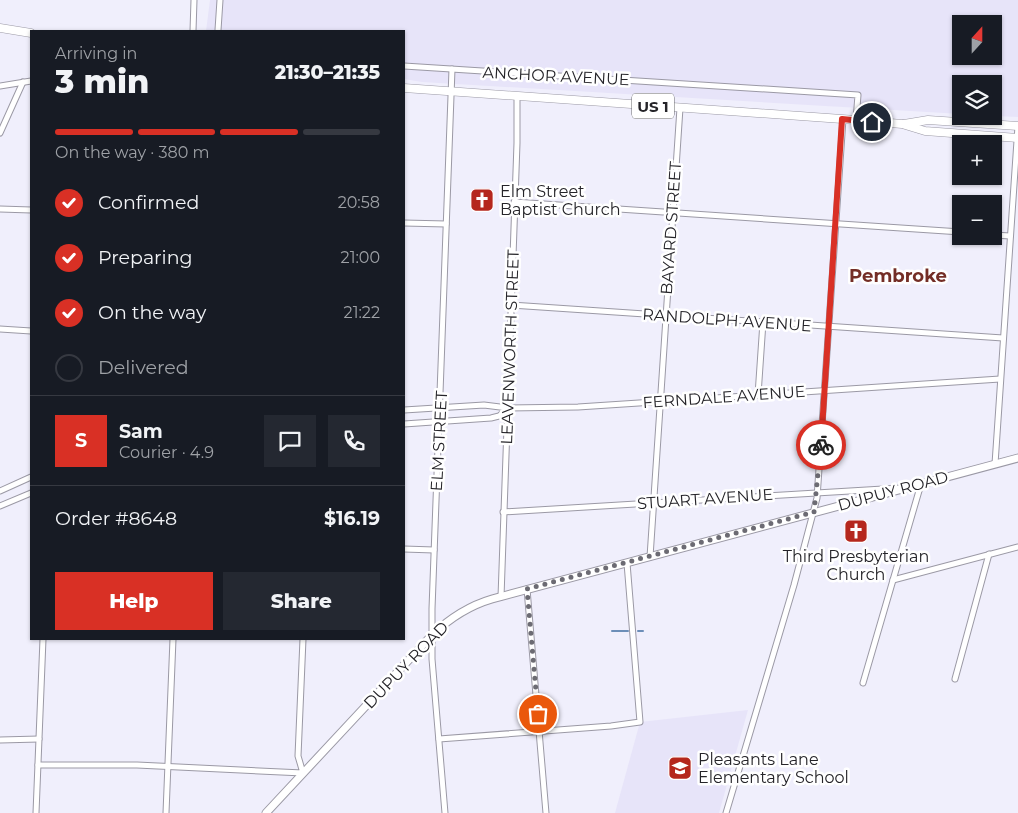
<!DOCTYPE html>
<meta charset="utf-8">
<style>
body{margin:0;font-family:Montserrat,sans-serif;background:#242831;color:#f1f3f6;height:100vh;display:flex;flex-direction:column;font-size:19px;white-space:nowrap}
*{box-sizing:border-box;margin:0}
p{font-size:16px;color:#9ea1a6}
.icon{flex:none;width:28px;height:28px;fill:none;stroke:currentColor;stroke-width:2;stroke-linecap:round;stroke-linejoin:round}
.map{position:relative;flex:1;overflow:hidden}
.sheet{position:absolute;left:30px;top:30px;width:375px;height:610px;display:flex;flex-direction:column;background:#171b24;border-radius:0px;box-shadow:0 1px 4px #0004}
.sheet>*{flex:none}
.needle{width:32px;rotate:21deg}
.tools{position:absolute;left:952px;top:15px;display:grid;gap:10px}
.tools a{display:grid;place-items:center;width:50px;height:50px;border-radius:0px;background:#171b24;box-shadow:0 1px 4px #0004;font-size:25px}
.pin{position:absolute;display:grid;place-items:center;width:42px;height:42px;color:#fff;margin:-21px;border:2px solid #fff;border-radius:50%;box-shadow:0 1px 5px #0007}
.courier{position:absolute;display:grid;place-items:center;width:50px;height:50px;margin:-25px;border:4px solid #d93025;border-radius:50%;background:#fff;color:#222;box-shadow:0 1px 6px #0007}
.head em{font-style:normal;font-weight:800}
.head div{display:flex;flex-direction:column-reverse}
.head{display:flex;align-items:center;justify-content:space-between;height:85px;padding:0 25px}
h1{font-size:32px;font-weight:800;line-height:38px}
.bar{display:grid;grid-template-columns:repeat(4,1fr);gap:8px 5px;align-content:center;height:60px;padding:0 25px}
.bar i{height:6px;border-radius:4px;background:#363941}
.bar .on{background:#d93025}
.bar p{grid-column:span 4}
.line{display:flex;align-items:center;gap:12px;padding:0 25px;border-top:1px solid #363941}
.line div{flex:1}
.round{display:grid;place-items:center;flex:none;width:52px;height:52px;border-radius:0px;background:#242831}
ol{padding:0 25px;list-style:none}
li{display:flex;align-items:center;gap:15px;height:55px}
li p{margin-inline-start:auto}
li .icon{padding:5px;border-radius:50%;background:#d93025;color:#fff;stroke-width:4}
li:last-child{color:#9ea1a6}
li i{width:28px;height:28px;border:2px solid #363941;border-radius:50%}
.action{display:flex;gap:10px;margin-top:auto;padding:10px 25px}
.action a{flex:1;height:58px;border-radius:0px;background:#d93025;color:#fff;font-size:20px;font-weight:800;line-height:58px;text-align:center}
.action a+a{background:#242831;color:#f1f3f6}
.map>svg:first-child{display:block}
.built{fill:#e7e4f9;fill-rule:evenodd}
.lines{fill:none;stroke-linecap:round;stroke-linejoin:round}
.stream{stroke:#6c8eb8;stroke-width:2}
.street-casing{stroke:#9b99a5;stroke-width:7}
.secondary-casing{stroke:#9b99a5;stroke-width:9}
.primary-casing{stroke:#9b99a5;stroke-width:9}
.street{stroke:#fff;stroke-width:5}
.secondary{stroke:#fff;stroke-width:7}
.primary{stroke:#fff;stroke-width:8}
.done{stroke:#6c6b73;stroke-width:5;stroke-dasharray:0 9}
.route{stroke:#d93025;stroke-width:6}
.labels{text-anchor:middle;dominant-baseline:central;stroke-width:5;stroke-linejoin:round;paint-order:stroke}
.shield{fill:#fff;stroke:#666669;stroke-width:1}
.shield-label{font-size:15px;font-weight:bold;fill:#252429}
.street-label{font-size:16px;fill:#252429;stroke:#fff}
.poi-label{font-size:16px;fill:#252429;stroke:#fff;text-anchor:start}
.neighbourhood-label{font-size:18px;font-weight:bold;fill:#742e26;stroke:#fff}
</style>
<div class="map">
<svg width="1018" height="813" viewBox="0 0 1018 813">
<rect width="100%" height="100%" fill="#f0effc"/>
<g class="built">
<path d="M 210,0 L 1018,0 L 1018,117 L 994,116 L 994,84 L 961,84 L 961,114 L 422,82 L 404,79 L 404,31 L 206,31 ZM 961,24 L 994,24 L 994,56 L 961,56 Z"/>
<polygon points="748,710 719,813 615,813 640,722"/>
</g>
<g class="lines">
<g class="stream">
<polyline points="612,631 628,631"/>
<polyline points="638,631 643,631"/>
</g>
<g class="street-casing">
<g id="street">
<polyline points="218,30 220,0"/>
<polyline points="193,31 194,0"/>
<polyline points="404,66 858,95 856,120"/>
<polyline points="0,86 31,81"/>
<polyline points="0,133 23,82"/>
<polyline points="514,202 961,232"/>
<polyline points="0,209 31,210"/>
<polyline points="404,223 446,224"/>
<polyline points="994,235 1010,236"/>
<polyline points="511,305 1003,338"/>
<polyline points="0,329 31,331"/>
<polyline points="758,395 763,322"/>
<polyline points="404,410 484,405 508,408 578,407 1000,379"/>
<polyline points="404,424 491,418 499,416 508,408"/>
<polyline points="995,464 1018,126"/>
<polyline points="0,491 31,477"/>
<polyline points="0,506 31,493"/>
<polyline points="503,512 900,488"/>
<polyline points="404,549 434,550"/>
<polyline points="650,557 680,108"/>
<polyline points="893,580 1018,547"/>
<polyline points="527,589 546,813"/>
<polyline points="501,597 517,143 517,97"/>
<polyline points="955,679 989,554"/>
<polyline points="863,683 921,484"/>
<polyline points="439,739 611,726 640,722 627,563"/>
<polyline points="0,740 39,739"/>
<polyline points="38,765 137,765 303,773 298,756 303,639"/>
<polyline points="36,813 43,639"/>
<polyline points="166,813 173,639"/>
<polyline points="445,813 432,659 432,609 452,69"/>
<polyline points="726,813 794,585 817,498 843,119"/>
</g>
</g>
<g class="secondary-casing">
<path id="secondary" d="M 266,813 L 432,635 C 450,618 468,606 492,599 L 1018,458"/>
</g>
<g class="primary-casing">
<g id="primary">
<polyline points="0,28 31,33"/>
<polyline points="404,88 856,120 902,124 925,131 1018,138"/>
<polyline points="904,124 928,120 1018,126"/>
</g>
</g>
<use href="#street" class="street"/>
<use href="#secondary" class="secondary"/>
<use href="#primary" class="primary"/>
</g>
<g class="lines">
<polyline class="done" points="538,714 527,589 814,512 821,445"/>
<polyline class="route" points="821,445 842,119 872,122"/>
</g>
<defs>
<g id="church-square" transform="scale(1.25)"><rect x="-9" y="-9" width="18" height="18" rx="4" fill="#b5271d" stroke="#fff"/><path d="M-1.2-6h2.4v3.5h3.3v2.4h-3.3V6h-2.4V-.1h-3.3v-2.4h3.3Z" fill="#fff"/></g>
<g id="school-square" transform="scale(1.25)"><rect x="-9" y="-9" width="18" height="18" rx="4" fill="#b5271d" stroke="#fff"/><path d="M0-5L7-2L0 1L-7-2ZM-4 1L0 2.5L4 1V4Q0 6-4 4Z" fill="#fff"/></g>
</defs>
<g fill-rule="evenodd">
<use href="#church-square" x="482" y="200"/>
<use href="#church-square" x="856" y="531"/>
<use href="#school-square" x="680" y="768"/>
</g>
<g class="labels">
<rect class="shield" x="632" y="93.5" width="42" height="25" rx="4"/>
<g class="shield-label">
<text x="653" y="106">US 1</text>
</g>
<g class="street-label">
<text transform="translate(556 76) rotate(3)">ANCHOR AVENUE</text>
<text transform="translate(671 228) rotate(-86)">BAYARD STREET</text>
<text transform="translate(727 320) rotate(4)">RANDOLPH AVENUE</text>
<text transform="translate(510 347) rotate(-88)">LEAVENWORTH STREET</text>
<text transform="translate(724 397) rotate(-4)">FERNDALE AVENUE</text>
<text transform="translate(439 441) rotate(-87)">ELM STREET</text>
<text transform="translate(893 491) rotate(-15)">DUPUY ROAD</text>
<text transform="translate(705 499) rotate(-4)">STUART AVENUE</text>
<text transform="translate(406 665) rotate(-46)">DUPUY ROAD</text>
</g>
<g class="poi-label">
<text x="500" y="191">Elm Street<tspan x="500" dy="18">Baptist Church</tspan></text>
<text x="856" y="556" text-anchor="middle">Third Presbyterian<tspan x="856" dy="18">Church</tspan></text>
<text x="698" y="759">Pleasants Lane<tspan x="698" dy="18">Elementary School</tspan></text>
</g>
<g class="neighbourhood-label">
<text x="898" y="276">Pembroke</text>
</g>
</g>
</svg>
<div class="tools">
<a><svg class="needle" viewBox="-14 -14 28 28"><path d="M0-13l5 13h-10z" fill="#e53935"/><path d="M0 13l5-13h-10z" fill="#9ea1a6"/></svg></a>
<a><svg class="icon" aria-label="layers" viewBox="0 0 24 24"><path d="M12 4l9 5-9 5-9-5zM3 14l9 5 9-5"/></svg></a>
<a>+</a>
<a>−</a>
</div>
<div class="pin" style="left:538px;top:714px;background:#ea580c"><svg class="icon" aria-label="bag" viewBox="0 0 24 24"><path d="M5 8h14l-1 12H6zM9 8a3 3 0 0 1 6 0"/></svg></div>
<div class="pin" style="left:872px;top:122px;background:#1f2937"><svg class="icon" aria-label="home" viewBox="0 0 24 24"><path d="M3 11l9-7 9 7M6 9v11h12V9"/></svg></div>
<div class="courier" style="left:821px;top:445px"><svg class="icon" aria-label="bike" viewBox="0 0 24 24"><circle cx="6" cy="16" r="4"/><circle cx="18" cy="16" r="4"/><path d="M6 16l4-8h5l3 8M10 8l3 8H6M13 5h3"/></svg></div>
<section class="sheet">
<div class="head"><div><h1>3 min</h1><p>Arriving in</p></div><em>21:30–21:35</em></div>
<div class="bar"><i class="on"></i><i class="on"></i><i class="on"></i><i></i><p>On the way · 380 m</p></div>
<ol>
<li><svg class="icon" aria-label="check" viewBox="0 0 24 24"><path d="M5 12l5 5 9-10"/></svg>Confirmed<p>20:58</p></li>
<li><svg class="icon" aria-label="check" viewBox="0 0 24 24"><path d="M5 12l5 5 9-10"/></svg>Preparing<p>21:00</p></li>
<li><svg class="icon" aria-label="check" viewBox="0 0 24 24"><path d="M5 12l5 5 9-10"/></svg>On the way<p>21:22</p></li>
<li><i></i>Delivered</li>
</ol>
<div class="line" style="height:90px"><b class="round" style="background:#d93025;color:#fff">S</b><div><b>Sam</b><p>Courier · 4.9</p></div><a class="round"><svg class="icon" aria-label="chat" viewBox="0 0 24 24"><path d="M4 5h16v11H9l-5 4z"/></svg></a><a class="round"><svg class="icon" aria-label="phone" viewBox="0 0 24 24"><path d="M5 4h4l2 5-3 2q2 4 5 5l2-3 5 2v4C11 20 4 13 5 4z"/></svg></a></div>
<div class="line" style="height:65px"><div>Order #8648</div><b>$16.19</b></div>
<div class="action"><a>Help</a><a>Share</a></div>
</section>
</div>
